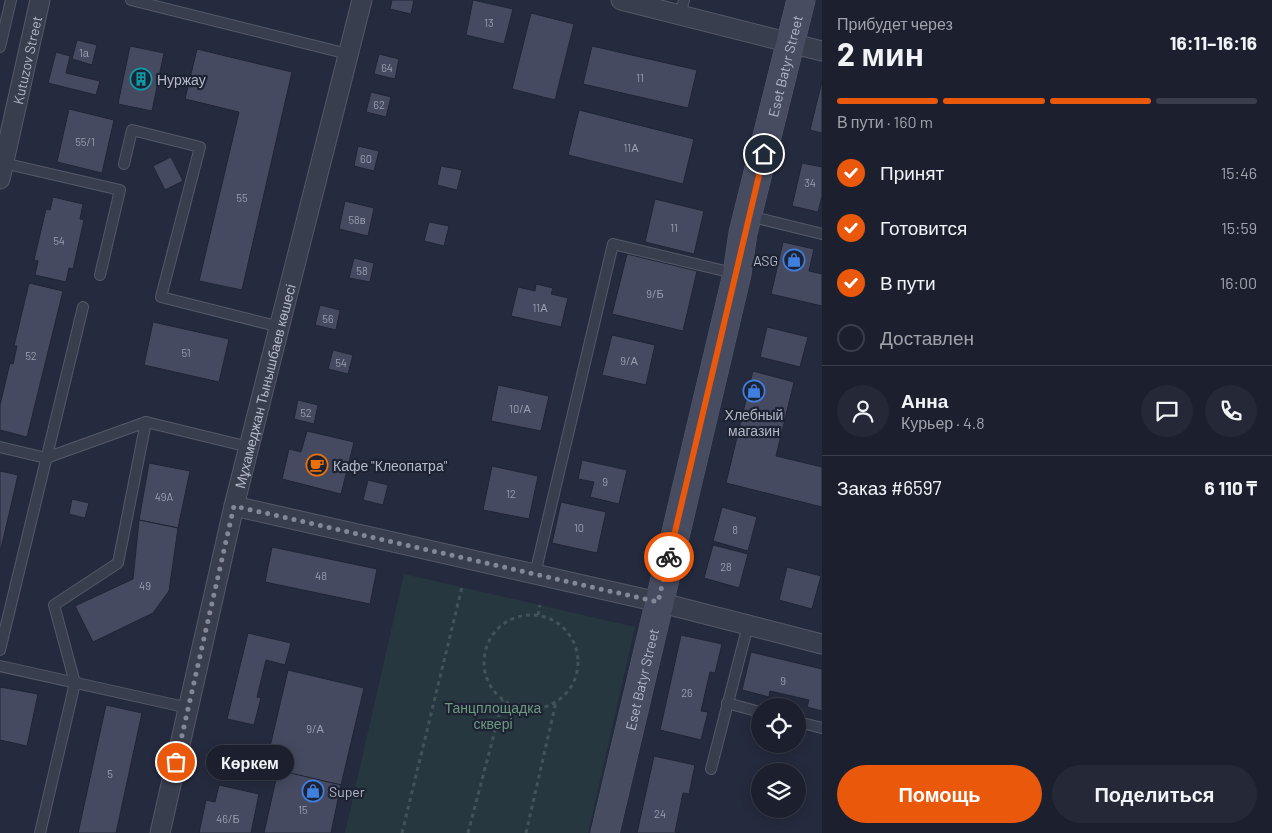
<!DOCTYPE html>
<html lang="ru">
<meta charset="utf-8">
<style>
body{margin:0;font-family:Barlow,sans-serif;background:#252836;color:#f1f3f6;height:100vh;display:flex;flex-direction:column;font-size:19px;white-space:nowrap}
*{box-sizing:border-box;margin:0}
p{font-size:16px;color:#a0a3aa}
.icon{flex:none;width:28px;height:28px;fill:none;stroke:currentColor;stroke-width:2;stroke-linecap:round;stroke-linejoin:round}
.map{position:relative;flex:1;overflow:hidden}
.drawer{display:flex;flex-direction:column;background:#1c202e;width:450px}
.drawer>*{flex:none}
.buttons{position:absolute;left:751px;top:698px;display:grid;gap:10px}
.buttons a{display:grid;place-items:center;width:55px;height:55px;border-radius:50%;background:#1c202e;box-shadow:0 2px 12px #0003,0 0 0 1px #3a3e4a;font-size:25px}
.pin{position:absolute;display:grid;place-items:center;width:42px;height:42px;color:#fff;margin:-21px;border:2px solid #fff;border-radius:50%;box-shadow:0 1px 5px #0007}
.courier{position:absolute;display:grid;place-items:center;width:50px;height:50px;margin:-25px;border:4px solid #ea580c;border-radius:50%;background:#fff;color:#222;box-shadow:0 1px 6px #0007}
.bubble{position:absolute;height:35px;border-radius:18px;background:#1c202e;box-shadow:0 2px 12px #0003,0 0 0 1px #3a3e4a;font-size:16px;font-weight:700;line-height:35px;text-align:center}
.summary em{font-style:normal;font-weight:700}
.summary div{display:flex;flex-direction:column-reverse}
.summary{display:flex;align-items:center;justify-content:space-between;height:85px;padding:0 15px}
h1{font-size:32px;font-weight:700;line-height:38px}
.bar{display:grid;grid-template-columns:repeat(4,1fr);gap:8px 5px;align-content:center;height:60px;padding:0 15px}
.bar i{height:6px;border-radius:4px;background:#3a3e4a}
.bar .current{background:#ea580c}
.bar p{grid-column:span 4}
.line{display:flex;align-items:center;gap:12px;padding:0 15px;border-top:1px solid #3a3e4a}
.line div{flex:1}
.round{display:grid;place-items:center;flex:none;width:52px;height:52px;border-radius:26px;background:#252836}
ol{padding:0 15px;list-style:none}
li{display:flex;align-items:center;gap:15px;height:55px}
li p{margin-inline-start:auto}
li .icon{padding:5px;border-radius:50%;background:#ea580c;color:#fff;stroke-width:4}
li:last-child{color:#a0a3aa}
li i{width:28px;height:28px;border:2px solid #3a3e4a;border-radius:50%}
.action{display:flex;gap:10px;margin-top:auto;padding:10px 15px}
.action a{flex:1;height:58px;border-radius:30px;background:#ea580c;color:#fff;font-size:20px;font-weight:700;line-height:58px;text-align:center}
.action a+a{background:#252836;color:#f1f3f6}
main{display:flex;flex:1;min-height:0}
.map>svg:first-child{display:block}
.green{fill:#27373f}
.building{fill:#454a60;stroke:#202535}
.lines{fill:none;stroke-linecap:round;stroke-linejoin:round}
.lane-casing{stroke:#545969;stroke-width:12}
.street-casing{stroke:#545969;stroke-width:21}
.secondary-casing{stroke:#545969;stroke-width:29}
.path{stroke:#425359;stroke-width:3;stroke-dasharray:4 4;stroke-linecap:butt}
.lane{stroke:#393e4e;stroke-width:10}
.street{stroke:#393e4e;stroke-width:19}
.secondary{stroke:#474c61;stroke-width:28}
.done{stroke:#838798;stroke-width:5;stroke-dasharray:0 9}
.route{stroke:#ea580c;stroke-width:6}
.labels{text-anchor:middle;dominant-baseline:central;stroke-width:4.5;stroke-linejoin:round;paint-order:stroke}
.number-label{font-size:11px;fill:#999daf}
.street-label{font-size:14px;fill:#b5b9c9;stroke:#1e2333}
.poi-label{font-size:14px;fill:#b5b9c9;stroke:#1e2333;text-anchor:start}
.park-label{font-size:14px;fill:#6d9980;stroke:#1e2333}
</style>
<main>
<div class="map">
<svg width="822" height="833" viewBox="0 0 822 833">
<rect width="100%" height="100%" fill="#252b3e"/>
<polygon class="green" points="404,574 635,627 588,833 345,833"/>
<g class="building">
<polygon points="392,0 414,0 411,14 390,9"/>
<polygon points="473,0 513,9 504,44 466,35"/>
<polygon points="531,13 574,24 555,100 512,89"/>
<polygon points="77,40 97,45 92,65 72,59"/>
<polygon points="130,46 164,53 152,111 118,104"/>
<polygon points="592,46 697,70 688,108 583,84"/>
<polygon points="197,49 292,72 242,290 199,281 239,112 185,99"/>
<polygon points="56,52 70,56 66,73 100,81 96,95 48,83"/>
<polygon points="379,54 399,59 395,79 374,74"/>
<polygon points="822,81 822,133 810,130"/>
<polygon points="371,92 391,97 386,117 366,112"/>
<polygon points="69,109 114,120 102,173 57,162"/>
<polygon points="579,110 694,139 683,184 568,155"/>
<polygon points="358,146 379,151 374,171 354,166"/>
<polygon points="171,157 183,181 165,190 153,166"/>
<polygon points="802,163 822,167 822,196 818,212 792,206"/>
<polygon points="441,166 462,170 457,190 437,185"/>
<polygon points="53,197 83,204 80,219 84,220 73,269 69,268 66,282 35,275 38,261 34,260 46,209 50,210"/>
<polygon points="655,199 704,211 694,254 645,242"/>
<polygon points="345,201 374,208 368,236 339,229"/>
<polygon points="429,222 449,226 444,246 424,241"/>
<polygon points="783,242 814,249 809,271 822,274 822,306 771,294"/>
<polygon points="627,254 697,271 683,331 612,314"/>
<polygon points="354,258 374,263 370,282 349,278"/>
<polygon points="29,283 63,291 27,437 0,430 0,405 10,363 13,364 17,346 14,346"/>
<polygon points="536,284 553,288 551,294 568,298 561,327 511,316 518,287 535,291"/>
<polygon points="320,305 340,310 336,330 315,325"/>
<polygon points="153,322 229,339 219,382 144,365"/>
<polygon points="767,327 808,337 800,367 760,357"/>
<polygon points="612,335 655,345 646,385 602,375"/>
<polygon points="333,350 353,355 348,374 328,369"/>
<polygon points="753,371 794,382 776,456 822,467 822,507 726,483"/>
<polygon points="498,385 549,396 541,431 491,421"/>
<polygon points="298,400 318,405 314,424 294,419"/>
<polygon points="307,431 354,442 341,494 282,479 289,449 301,452"/>
<polygon points="582,460 627,470 619,504 590,497 594,482 578,479"/>
<polygon points="149,463 190,471 178,528 139,520"/>
<polygon points="492,466 538,476 529,519 483,510"/>
<polygon points="0,471 18,475 0,553"/>
<polygon points="368,480 388,485 383,505 363,500"/>
<polygon points="72,499 89,503 85,518 69,514"/>
<polygon points="561,502 606,512 597,553 552,543"/>
<polygon points="722,507 757,517 748,551 713,541"/>
<polygon points="139,520 178,528 169,591 153,613 93,642 75,606 133,579"/>
<polygon points="713,545 748,554 739,588 704,578"/>
<polygon points="272,547 377,569 370,604 265,582"/>
<polygon points="787,567 821,576 812,609 779,600"/>
<polygon points="248,633 291,643 285,665 266,660 257,697 261,698 254,725 227,719"/>
<polygon points="681,635 722,644 715,673 710,672 701,711 708,712 701,740 660,730"/>
<polygon points="751,652 822,669 822,711 807,707 809,700 770,691 769,697 742,690"/>
<polygon points="288,670 364,688 341,785 265,768"/>
<polygon points="0,687 38,694 27,746 0,740"/>
<polygon points="106,705 142,713 116,833 78,833"/>
<polygon points="654,756 695,765 689,794 683,793 675,832 680,833 637,833"/>
<polygon points="278,770 341,785 331,833 264,833"/>
<polygon points="219,785 259,794 251,833 199,833 206,800 215,802"/>
</g>
<g class="lines">
<g class="lane-casing">
<g id="lane">
<polyline points="131,0 348,54"/>
<polyline points="680,15 684,0"/>
<polyline points="0,47 11,0"/>
<polyline points="3,163 120,190 100,275"/>
<polyline points="124,164 132,130 200,147 161,297 280,327"/>
<polyline points="749,216 822,234"/>
<polyline points="0,447 46,458 146,422"/>
<polyline points="535,574 613,244 737,274"/>
<polyline points="0,650 83,307"/>
<polyline points="0,666 189,708"/>
<polyline points="727,703 760,712"/>
<polyline points="798,722 822,728"/>
<polyline points="711,769 748,625"/>
<polyline points="40,833 75,683 54,605 118,563 146,422 249,447"/>
</g>
</g>
<g class="street-casing">
<g id="street">
<polyline points="621,0 822,51"/>
<path id="s1" d="M 0,179 L 40,0"/>
<polyline points="234,506 658,602 822,644"/>
<path id="s2" d="M 160,833 L 234,506 L 362,0"/>
</g>
</g>
<g class="secondary-casing">
<g id="secondary">
<path id="s3" d="M 605,833 L 737,274 L 743,233 L 801,0"/>
</g>
</g>
<g class="path">
<circle cx="531" cy="662" r="47"/>
<polyline points="538,615 540,605"/>
<polyline points="402,833 462,587"/>
<polyline points="468,833 503,700"/>
<polyline points="526,833 556,702"/>
</g>
<use href="#lane" class="lane"/>
<use href="#street" class="street"/>
<use href="#secondary" class="secondary"/>
</g>
<g class="lines">
<polyline class="done" points="176,762 234,506 658,602 669,557"/>
<polyline class="route" points="669,557 764,154"/>
</g>
<defs>
<g id="building-ring" transform="scale(1.125)"><circle r="9.5" fill="#1e2333" stroke="#0f9aa8" stroke-width="1.5"/><path d="M-4-6H4V6H1V3H-1V6H-4ZM-2.5-4.3h1.7v1.8h-1.7ZM.8-4.3h1.7v1.8H.8ZM-2.5-1h1.7V.8h-1.7ZM.8-1h1.7V.8H.8Z" fill="#0f9aa8"/></g>
<g id="shop-ring" transform="scale(1.125)"><circle r="9.5" fill="#1e2333" stroke="#3f7fe0" stroke-width="1.5"/><path d="M-5-2.5h2.3a2.7 3.5 0 0 1 5.4 0H5L5.5 6h-11ZM-1.5-2.5h3a1.5 2.3 0 0 0-3 0Z" fill="#3f7fe0"/></g>
<g id="cafe-ring" transform="scale(1.125)"><circle r="9.5" fill="#1e2333" stroke="#e8710a" stroke-width="1.5"/><path d="M-5.5-4.5H6V0H3Q3 3.5 0 3.5H-2.5Q-5.5 3.5-5.5 0ZM3-3.2v2h1.7v-2ZM-6 4.5H4V6H-6Z" fill="#e8710a"/></g>
</defs>
<g fill-rule="evenodd">
<use href="#building-ring" x="141" y="79"/>
<use href="#shop-ring" x="794" y="260"/>
<use href="#shop-ring" x="754" y="391"/>
<use href="#cafe-ring" x="317" y="465"/>
<use href="#shop-ring" x="313" y="791"/>
</g>
<g class="labels">
<g class="number-label">
<text x="489" y="22">13</text>
<text x="84" y="52">1а</text>
<text x="387" y="67">64</text>
<text x="640" y="77">11</text>
<text x="379" y="104">62</text>
<text x="85" y="141">55/1</text>
<text x="631" y="147">11А</text>
<text x="366" y="158">60</text>
<text x="810" y="182">34</text>
<text x="242" y="197">55</text>
<text x="357" y="219">58в</text>
<text x="674" y="227">11</text>
<text x="59" y="240">54</text>
<text x="362" y="270">58</text>
<text x="655" y="293">9/Б</text>
<text x="540" y="307">11А</text>
<text x="328" y="318">56</text>
<text x="186" y="352">51</text>
<text x="31" y="355">52</text>
<text x="629" y="360">9/А</text>
<text x="341" y="362">54</text>
<text x="520" y="408">10/А</text>
<text x="306" y="412">52</text>
<text x="605" y="481">9</text>
<text x="511" y="493">12</text>
<text x="164" y="496">49A</text>
<text x="579" y="527">10</text>
<text x="735" y="529">8</text>
<text x="726" y="566">28</text>
<text x="321" y="575">48</text>
<text x="145" y="585">49</text>
<text x="783" y="680">9</text>
<text x="687" y="692">26</text>
<text x="315" y="728">9/А</text>
<text x="110" y="773">5</text>
<text x="303" y="809">15</text>
<text x="660" y="813">24</text>
<text x="228" y="818">46/Б</text>
</g>
<g class="street-label">
<text stroke="none"><textPath href="#s1" startOffset="122">Kutuzov Street</textPath></text>
<text stroke="none"><textPath href="#s3" startOffset="788">Eset Batyr Street</textPath></text>
<text stroke="none"><textPath href="#s2" startOffset="459">Мұхамеджан Тынышбаев көшесі</textPath></text>
<text stroke="none"><textPath href="#s3" startOffset="158">Eset Batyr Street</textPath></text>
</g>
<g class="poi-label">
<text x="157" y="79">Нуржау</text>
<text x="778" y="260" text-anchor="end">ASG</text>
<text x="754" y="414" text-anchor="middle">Хлебный<tspan x="754" dy="16">магазин</tspan></text>
<text x="333" y="465">Кафе "Клеопатра"</text>
<text x="329" y="791">Super</text>
</g>
<g class="park-label">
<text x="493" y="707">Танцплощадка<tspan x="493" dy="16">сквері</tspan></text>
</g>
</g>
</svg>
<div class="buttons">
<a><svg class="icon" aria-label="locate" viewBox="0 0 24 24"><circle cx="12" cy="12" r="6"/><path d="M12 2v4M12 18v4M2 12h4M18 12h4"/></svg></a>
<a><svg class="icon" aria-label="layers" viewBox="0 0 24 24"><path d="M12 4l9 5-9 5-9-5zM3 14l9 5 9-5"/></svg></a>
</div>
<div class="pin" style="left:176px;top:762px;background:#ea580c"><svg class="icon" aria-label="bag" viewBox="0 0 24 24"><path d="M5 8h14l-1 12H6zM9 8a3 3 0 0 1 6 0"/></svg></div>
<div class="pin" style="left:764px;top:154px;background:#1f2937"><svg class="icon" aria-label="home" viewBox="0 0 24 24"><path d="M3 11l9-7 9 7M6 9v11h12V9"/></svg></div>
<div class="courier" style="left:669px;top:557px"><svg class="icon" aria-label="bike" viewBox="0 0 24 24"><circle cx="6" cy="16" r="4"/><circle cx="18" cy="16" r="4"/><path d="M6 16l4-8h5l3 8M10 8l3 8H6M13 5h3"/></svg></div>
<div class="bubble" style="left:206px;top:745px;width:88px">Көркем</div>
</div>
<section class="drawer">
<div class="summary"><div><h1>2 мин</h1><p>Прибудет через</p></div><em>16:11–16:16</em></div>
<div class="bar"><i class="current"></i><i class="current"></i><i class="current"></i><i></i><p>В пути · 160 m</p></div>
<ol>
<li><svg class="icon" aria-label="check" viewBox="0 0 24 24"><path d="M5 12l5 5 9-10"/></svg>Принят<p>15:46</p></li>
<li><svg class="icon" aria-label="check" viewBox="0 0 24 24"><path d="M5 12l5 5 9-10"/></svg>Готовится<p>15:59</p></li>
<li><svg class="icon" aria-label="check" viewBox="0 0 24 24"><path d="M5 12l5 5 9-10"/></svg>В пути<p>16:00</p></li>
<li><i></i>Доставлен</li>
</ol>
<div class="line" style="height:90px"><a class="round"><svg class="icon" aria-label="person" viewBox="0 0 24 24"><circle cx="12" cy="8" r="4"/><path d="M4 21q1-7 8-7t8 7"/></svg></a><div><b>Анна</b><p>Курьер · 4.8</p></div><a class="round"><svg class="icon" aria-label="chat" viewBox="0 0 24 24"><path d="M4 5h16v11H9l-5 4z"/></svg></a><a class="round"><svg class="icon" aria-label="phone" viewBox="0 0 24 24"><path d="M5 4h4l2 5-3 2q2 4 5 5l2-3 5 2v4C11 20 4 13 5 4z"/></svg></a></div>
<div class="line" style="height:65px"><div>Заказ #6597</div><b>6 110 ₸</b></div>
<div class="action"><a>Помощь</a><a>Поделиться</a></div>
</section>
</main>
